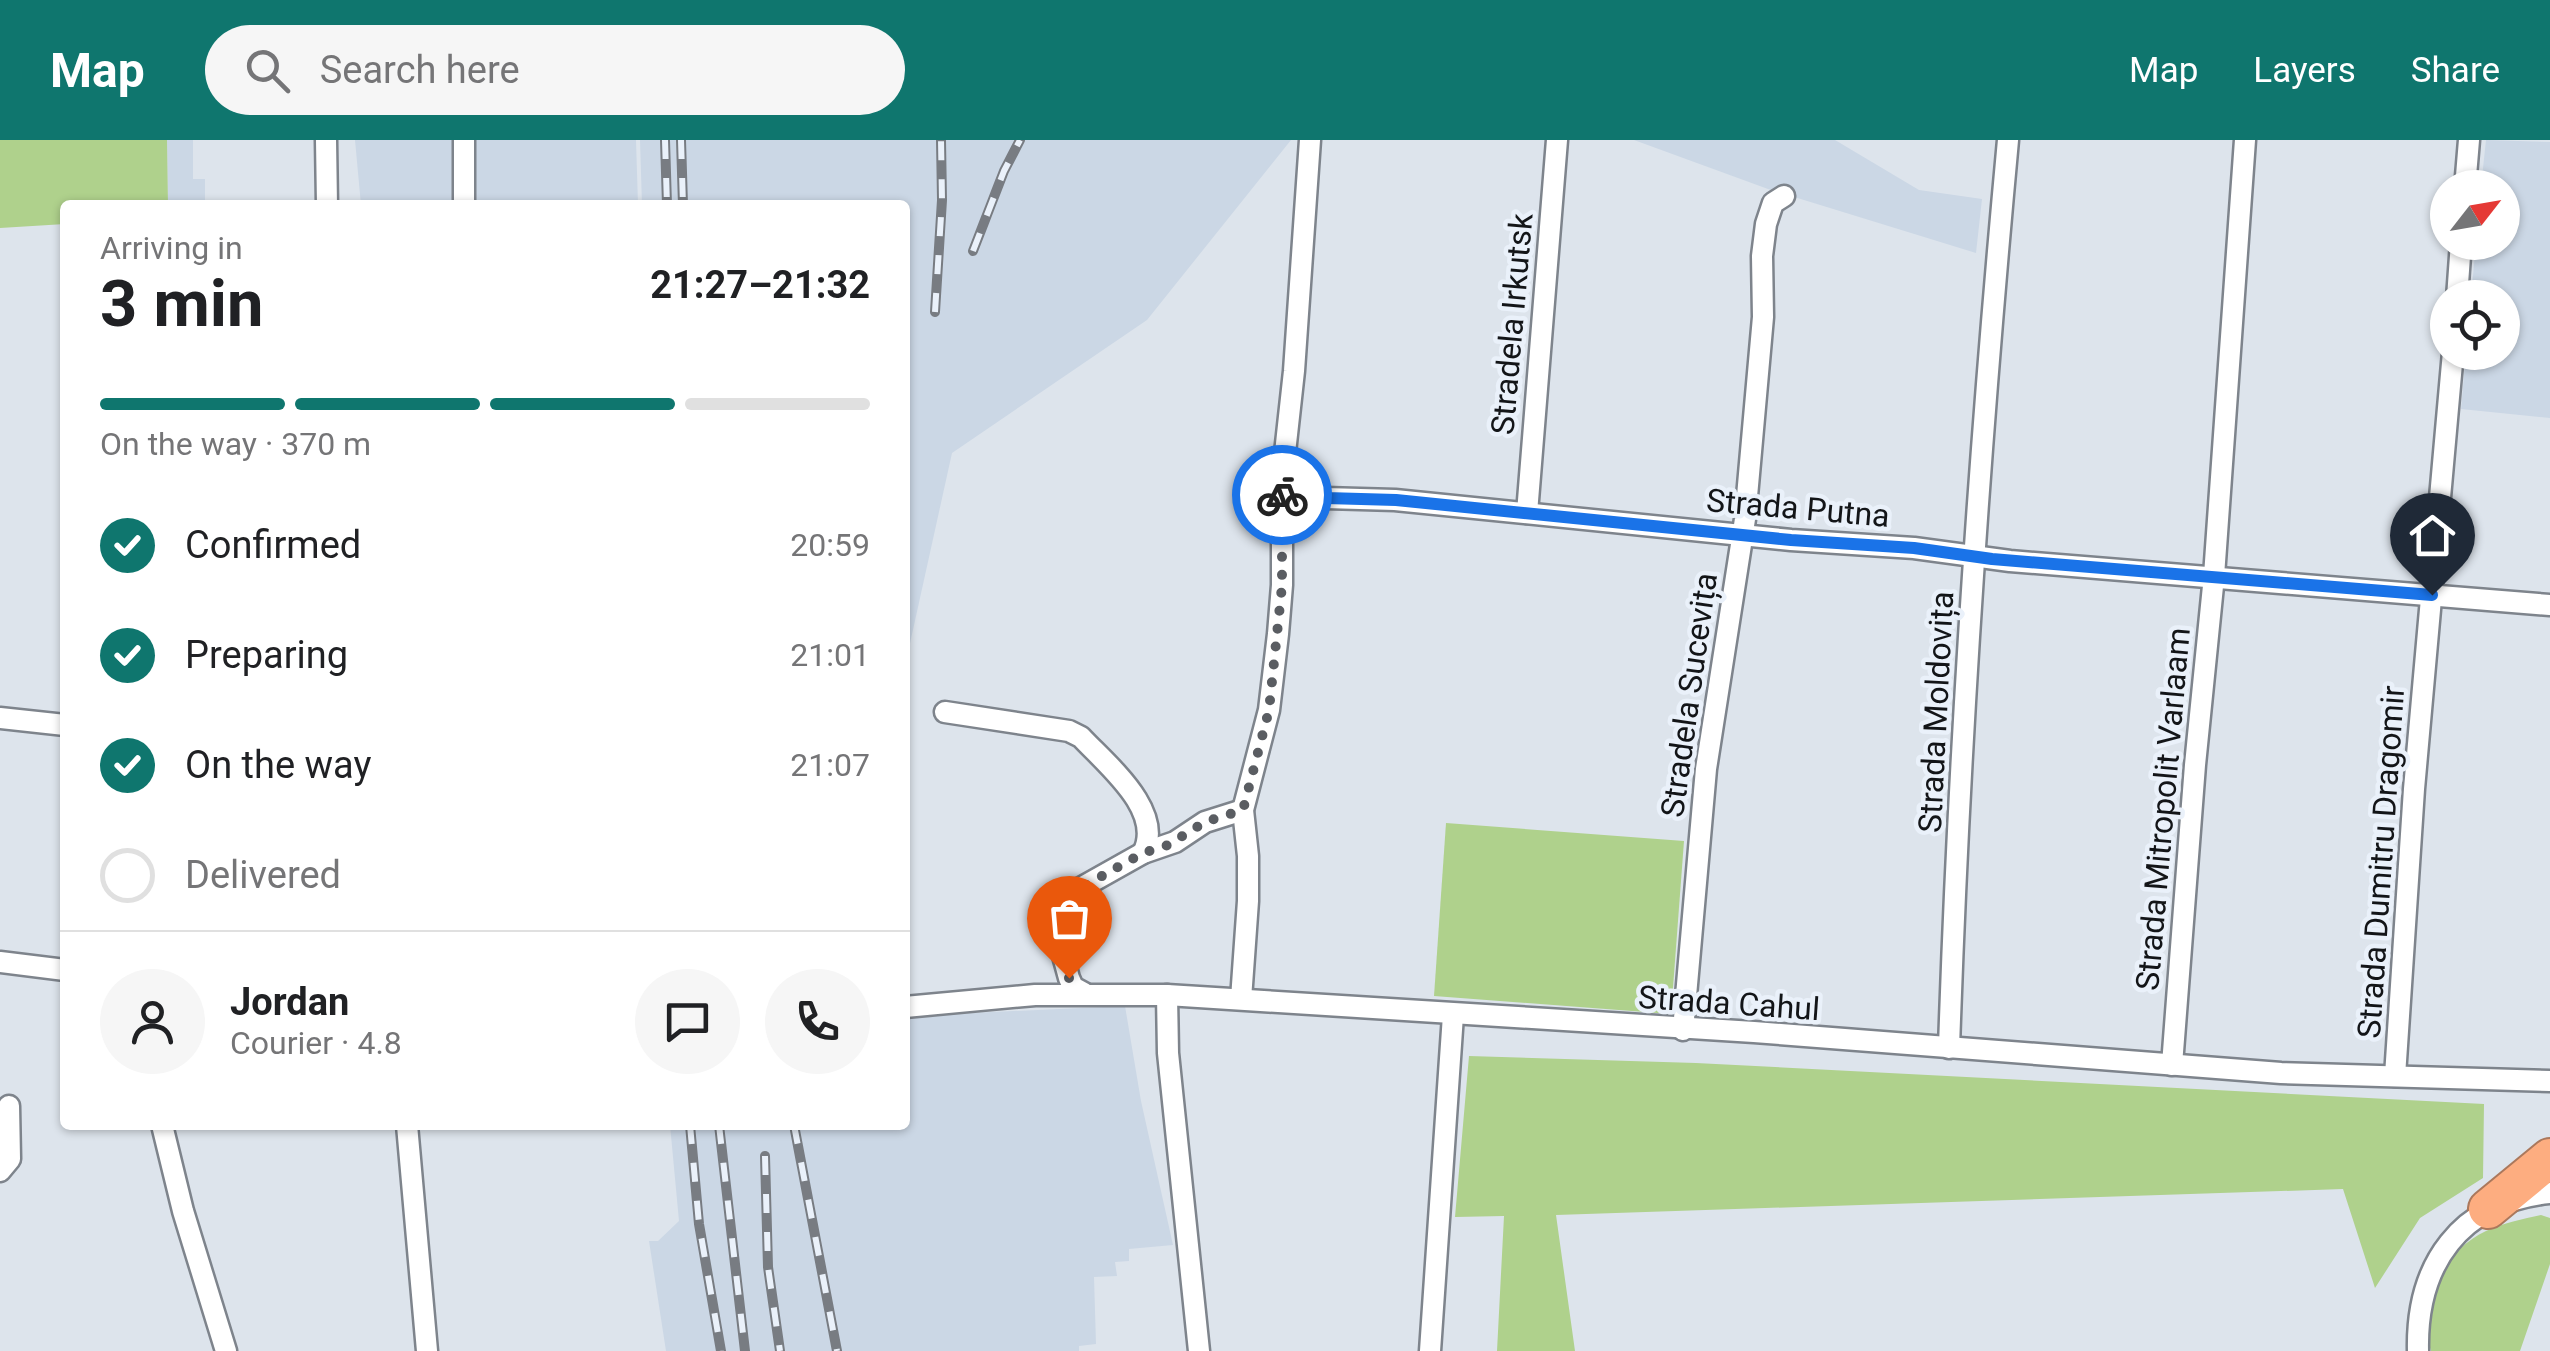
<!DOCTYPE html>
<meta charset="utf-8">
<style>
body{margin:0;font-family:Roboto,sans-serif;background:#f6f6f6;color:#202124;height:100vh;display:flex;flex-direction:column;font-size:38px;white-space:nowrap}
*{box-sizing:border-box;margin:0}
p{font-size:32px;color:#757577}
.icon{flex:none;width:55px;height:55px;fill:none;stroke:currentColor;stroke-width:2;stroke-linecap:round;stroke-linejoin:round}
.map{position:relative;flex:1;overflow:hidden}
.drawer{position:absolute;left:60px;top:60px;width:850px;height:930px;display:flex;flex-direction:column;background:#fff;border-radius:10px;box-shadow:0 2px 8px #0004}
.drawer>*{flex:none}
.needle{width:65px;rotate:59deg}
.controls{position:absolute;left:2430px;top:30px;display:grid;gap:20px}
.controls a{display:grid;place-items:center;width:90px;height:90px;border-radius:50%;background:#fff;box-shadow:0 2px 8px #0004;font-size:50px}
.pin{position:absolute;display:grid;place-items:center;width:85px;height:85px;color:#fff;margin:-102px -42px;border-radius:50% 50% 50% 0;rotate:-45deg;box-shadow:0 0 10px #0007}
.pin .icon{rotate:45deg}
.courier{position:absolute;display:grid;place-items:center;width:100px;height:100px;margin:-50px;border:8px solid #1a73e8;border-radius:50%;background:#fff;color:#222;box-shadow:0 2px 12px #0007}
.overview em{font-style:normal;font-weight:700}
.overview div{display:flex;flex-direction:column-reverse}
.overview{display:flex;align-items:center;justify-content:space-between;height:170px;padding:0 40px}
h1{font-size:65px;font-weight:700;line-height:75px}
.bar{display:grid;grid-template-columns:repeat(4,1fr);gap:15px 10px;align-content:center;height:120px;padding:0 40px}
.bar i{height:12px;border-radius:8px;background:#e0e0e0}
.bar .active{background:#0f766e}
.bar p{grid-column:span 4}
.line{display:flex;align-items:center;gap:25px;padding:0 40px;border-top:2px solid #e0e0e0}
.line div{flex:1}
.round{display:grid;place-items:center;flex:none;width:105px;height:105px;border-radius:52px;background:#f6f6f6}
ol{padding:0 40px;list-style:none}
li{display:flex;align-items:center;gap:30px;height:110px}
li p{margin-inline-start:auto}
li .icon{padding:10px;border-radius:50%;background:#0f766e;color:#fff;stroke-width:4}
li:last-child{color:#757577}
li i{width:55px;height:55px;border:5px solid #e0e0e0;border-radius:50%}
header{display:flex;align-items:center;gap:60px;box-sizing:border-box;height:140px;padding:0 50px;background:#0f766e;color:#fff}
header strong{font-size:48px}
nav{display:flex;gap:55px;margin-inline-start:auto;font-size:35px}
.search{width:700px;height:90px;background:#f6f6f6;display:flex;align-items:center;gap:25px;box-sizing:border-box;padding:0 35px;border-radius:55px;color:#757577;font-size:38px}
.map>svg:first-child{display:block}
.built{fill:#cbd7e5}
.green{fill:#afd18c}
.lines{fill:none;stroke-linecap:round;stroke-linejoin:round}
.street-casing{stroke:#7e848c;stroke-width:25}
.highway-casing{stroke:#ab785c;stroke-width:42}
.street{stroke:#fff;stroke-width:20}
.highway{stroke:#fdad80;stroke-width:38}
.rail-casing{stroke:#787c82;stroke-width:10}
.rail{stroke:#eaf1fa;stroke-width:6;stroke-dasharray:19;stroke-linecap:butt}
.done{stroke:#5a5d62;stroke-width:10;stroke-dasharray:0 18}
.route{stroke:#1a73e8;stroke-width:12}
.labels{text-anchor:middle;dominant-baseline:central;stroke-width:9;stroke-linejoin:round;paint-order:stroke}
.street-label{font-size:32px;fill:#131518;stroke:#eaf1fa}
</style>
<header>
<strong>Map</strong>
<div class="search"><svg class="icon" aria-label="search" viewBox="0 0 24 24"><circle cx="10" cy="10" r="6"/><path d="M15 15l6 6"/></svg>Search here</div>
<nav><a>Map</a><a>Layers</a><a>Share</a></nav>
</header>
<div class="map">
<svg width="2550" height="1211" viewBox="0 0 2550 1211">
<rect width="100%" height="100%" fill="#dde4ec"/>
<g class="built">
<polygon points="167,0 193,0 193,39 205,39 205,65 168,65"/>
<polygon points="355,0 636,0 638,65 361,65"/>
<polygon points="640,0 1291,0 1147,180 952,313 905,526 905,65 642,65"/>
<polygon points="1634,0 1835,0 1919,50 1982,59 1976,113 1768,49"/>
<polygon points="2486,0 2550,2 2550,278 2461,269 2466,213 2502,212 2502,158 2471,157 2476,103 2502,102 2502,48 2481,47"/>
<polygon points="1125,866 1141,961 1173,1105 1129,1109 1129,1121 1115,1122 1117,1136 1094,1137 1096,1204 1079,1206 1079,1211 666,1211 649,1101 658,1101 679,1081 670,985 905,985 905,876"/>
</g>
<g class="green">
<polygon points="0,0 167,0 168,65 65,65 65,84 0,88"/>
<polygon points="1446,683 1684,701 1671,874 1434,856"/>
<polygon points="1469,916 1696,923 2484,964 2483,1038 2420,1078 2375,1148 2343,1049 1556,1075 1575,1211 1497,1211 1504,1076 1455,1077"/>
<path d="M 2541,1075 L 2550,1078 L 2550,1124 L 2520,1211 L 2431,1211 C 2415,1164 2442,1112 2486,1091 C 2503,1083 2523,1079 2541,1075 Z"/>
</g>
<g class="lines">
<g class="street-casing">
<g id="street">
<polyline points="326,0 327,65"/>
<polyline points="2465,48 2469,0"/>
<polyline points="464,65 464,0"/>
<polyline points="2457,158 2461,102"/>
<polyline points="1282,340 1311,356 1325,358 1395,360 1791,400 1914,408 2010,421 2550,465"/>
<polyline points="1527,373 1557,0"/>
<path d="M 945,572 L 1069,591 L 1081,597 C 1107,625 1165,671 1143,713"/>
<polyline points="0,578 65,585"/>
<polyline points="0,822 65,830"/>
<polyline points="1084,853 1073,847 1069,838 1056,790 1058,773 1070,754 1143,713 1175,702 1205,682 1243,670"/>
<polyline points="1167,855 1168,913 1199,1211"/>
<polyline points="1241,859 1248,761 1248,716 1243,670 1269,570 1278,494 1282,445 1282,340 1294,231 1310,0"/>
<polyline points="905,867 1035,855 1167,855 1754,892 2281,933 2550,941"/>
<polyline points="1683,890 1706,629 1745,379 1763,177 1762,116 1766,84 1773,63 1784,56"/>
<path d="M 1949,908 C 1959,605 1980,302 2008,0"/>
<polyline points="2172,925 2195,625 2214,436 2245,0"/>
<polyline points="2395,936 2414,649 2453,212"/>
<polyline points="162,985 183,1071 226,1211"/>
<polyline points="407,985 427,1211"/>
<polyline points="0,1031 10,1019 9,966"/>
<polyline points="1430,1211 1453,875"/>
<path d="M 2418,1211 C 2416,1124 2460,1062 2550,1053"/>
</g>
</g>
<g class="highway-casing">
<polyline id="highway" points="2488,1069 2550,1018"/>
</g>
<use href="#street" class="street"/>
<use href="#highway" class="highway"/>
<g class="rail-casing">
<g id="rail">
<polyline points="665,0 667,65"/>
<polyline points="681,0 683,65"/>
<polyline points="973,111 1004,31 1020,0"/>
<polyline points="935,172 942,60 941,0"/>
<polyline points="690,985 699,1084 721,1211"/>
<polyline points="719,985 745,1211"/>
<polyline points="794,985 837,1211"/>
<polyline points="765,1016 768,1127 780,1211"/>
</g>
</g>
<use href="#rail" class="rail"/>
</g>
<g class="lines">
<polyline class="done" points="1069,838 1056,790 1058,772 1070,754 1143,713 1168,705 1205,682 1243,670 1269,570 1282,446 1282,355"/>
<polyline class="route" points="1282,355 1282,340 1311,356 1326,358 1396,360 1791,400 1914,408 1992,419 2432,455"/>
</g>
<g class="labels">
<g class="street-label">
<text transform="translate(1512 184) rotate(-85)">Stradela Irkutsk</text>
<text transform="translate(1798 368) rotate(5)">Strada Putna</text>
<text transform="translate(1689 555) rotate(-82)">Stradela Sucevița</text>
<text transform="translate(1936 572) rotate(-87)">Strada Moldovița</text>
<text transform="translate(2163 669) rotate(-85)">Strada Mitropolit Varlaam</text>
<text transform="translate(2381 722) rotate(-86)">Strada Dumitru Dragomir</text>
<text transform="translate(1729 863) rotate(4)">Strada Cahul</text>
</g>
</g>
</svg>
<div class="controls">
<a><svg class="needle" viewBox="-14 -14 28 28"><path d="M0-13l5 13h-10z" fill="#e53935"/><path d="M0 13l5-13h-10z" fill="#757577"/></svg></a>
<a><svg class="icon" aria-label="locate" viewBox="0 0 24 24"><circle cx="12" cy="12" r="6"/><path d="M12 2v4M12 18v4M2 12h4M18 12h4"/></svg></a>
</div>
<div class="pin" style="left:1069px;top:838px;background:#ea580c"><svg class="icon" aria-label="bag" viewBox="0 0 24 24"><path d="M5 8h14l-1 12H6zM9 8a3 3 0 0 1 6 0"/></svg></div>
<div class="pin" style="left:2432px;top:455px;background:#1f2937"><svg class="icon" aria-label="home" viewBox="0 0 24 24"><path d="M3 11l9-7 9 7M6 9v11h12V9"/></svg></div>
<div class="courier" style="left:1282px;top:355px"><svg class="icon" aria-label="bike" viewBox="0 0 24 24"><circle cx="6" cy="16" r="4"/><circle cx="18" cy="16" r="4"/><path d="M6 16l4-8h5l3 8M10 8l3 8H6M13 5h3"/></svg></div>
<section class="drawer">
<div class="overview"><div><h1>3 min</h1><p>Arriving in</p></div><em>21:27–21:32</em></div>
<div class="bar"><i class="active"></i><i class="active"></i><i class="active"></i><i></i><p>On the way · 370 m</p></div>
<ol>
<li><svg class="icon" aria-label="check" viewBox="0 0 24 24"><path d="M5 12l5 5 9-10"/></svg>Confirmed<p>20:59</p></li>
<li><svg class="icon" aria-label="check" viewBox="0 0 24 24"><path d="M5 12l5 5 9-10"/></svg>Preparing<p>21:01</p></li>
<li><svg class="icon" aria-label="check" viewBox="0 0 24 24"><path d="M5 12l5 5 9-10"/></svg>On the way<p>21:07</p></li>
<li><i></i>Delivered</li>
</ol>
<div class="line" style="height:180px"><a class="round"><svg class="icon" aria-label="person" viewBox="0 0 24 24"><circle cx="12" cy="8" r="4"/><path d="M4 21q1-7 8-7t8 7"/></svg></a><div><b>Jordan</b><p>Courier · 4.8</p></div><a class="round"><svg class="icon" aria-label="chat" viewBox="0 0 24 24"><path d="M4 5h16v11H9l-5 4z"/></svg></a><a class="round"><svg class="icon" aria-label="phone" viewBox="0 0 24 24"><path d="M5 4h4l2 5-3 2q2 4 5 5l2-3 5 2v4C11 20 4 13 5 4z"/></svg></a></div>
</section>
</div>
